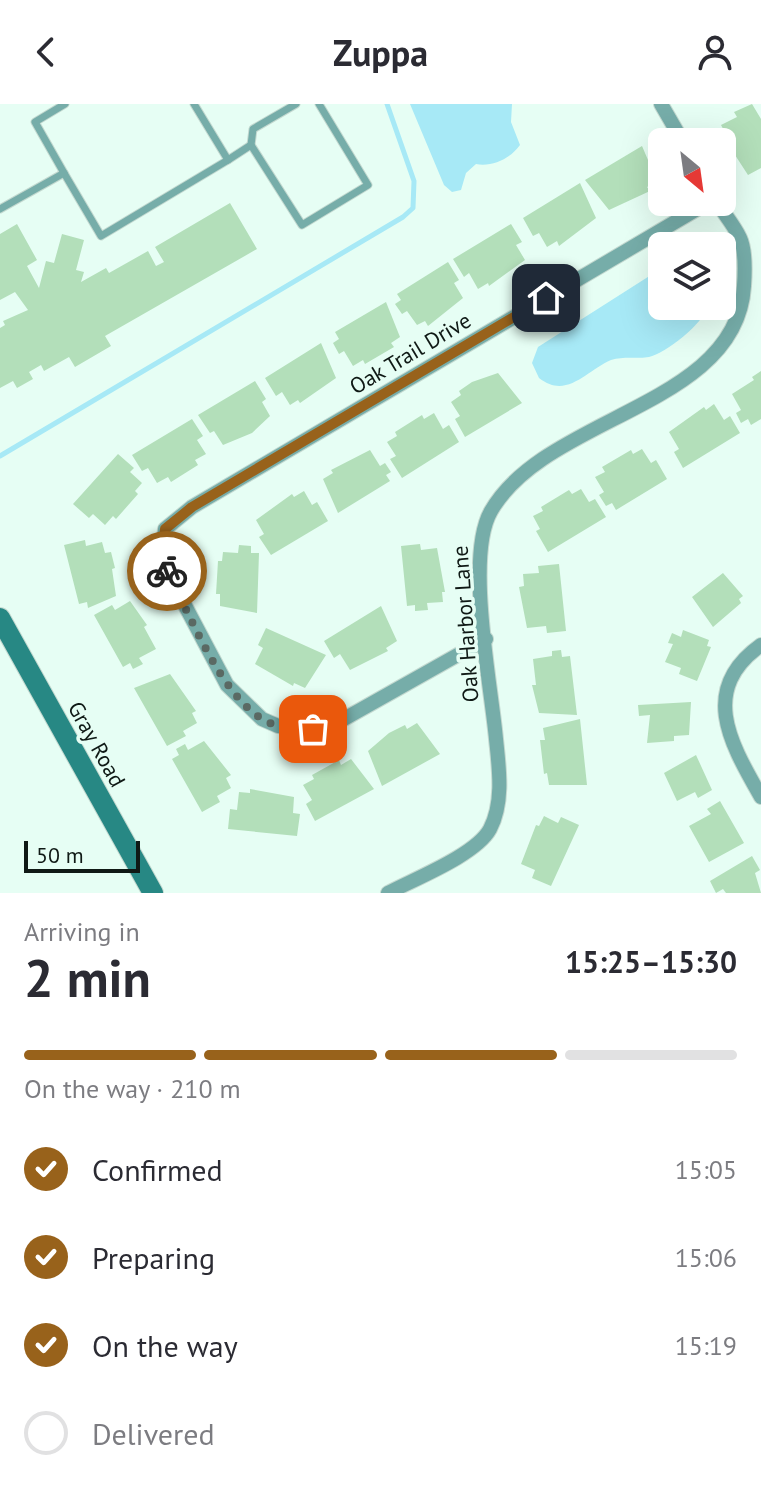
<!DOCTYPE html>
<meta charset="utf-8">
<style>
body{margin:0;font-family:"PT Sans",sans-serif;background:#f2f2f3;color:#2b2b33;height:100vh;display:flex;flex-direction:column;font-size:30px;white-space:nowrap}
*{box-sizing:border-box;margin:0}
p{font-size:26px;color:#7c7c81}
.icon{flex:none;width:44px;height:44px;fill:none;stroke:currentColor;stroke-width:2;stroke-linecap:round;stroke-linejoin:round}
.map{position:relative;height:789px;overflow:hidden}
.panel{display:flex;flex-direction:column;background:#fff;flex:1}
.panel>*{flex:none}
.needle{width:52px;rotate:151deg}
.tools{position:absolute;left:648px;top:24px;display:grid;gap:16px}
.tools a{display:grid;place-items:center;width:88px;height:88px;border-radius:12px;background:#fff;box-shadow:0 8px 32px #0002;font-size:40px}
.scale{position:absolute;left:24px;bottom:20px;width:116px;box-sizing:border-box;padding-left:8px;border:4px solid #0f1915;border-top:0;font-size:22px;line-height:28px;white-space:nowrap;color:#0f1915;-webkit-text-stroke:6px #e6fef4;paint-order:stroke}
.pin{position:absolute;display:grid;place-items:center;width:68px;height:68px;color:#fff;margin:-34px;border-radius:16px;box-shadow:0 4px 12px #0006}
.courier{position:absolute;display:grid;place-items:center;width:80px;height:80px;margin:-40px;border:6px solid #98621b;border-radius:50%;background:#fff;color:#222;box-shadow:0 2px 10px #0007}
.summary em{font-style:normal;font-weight:800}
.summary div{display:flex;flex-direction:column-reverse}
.summary{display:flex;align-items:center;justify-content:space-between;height:136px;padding:0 24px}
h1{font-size:52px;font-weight:800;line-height:60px}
.bar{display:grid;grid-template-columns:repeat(4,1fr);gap:12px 8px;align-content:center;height:96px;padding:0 24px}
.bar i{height:10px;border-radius:6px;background:#e1e1e2}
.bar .on{background:#98621b}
.bar p{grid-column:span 4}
ol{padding:0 24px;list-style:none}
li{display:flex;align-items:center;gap:24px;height:88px}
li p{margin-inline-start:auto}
li .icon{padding:8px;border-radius:50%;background:#98621b;color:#fff;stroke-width:4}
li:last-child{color:#7c7c81}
li i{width:44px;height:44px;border:4px solid #e1e1e2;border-radius:50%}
header{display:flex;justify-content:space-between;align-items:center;height:104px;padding:0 24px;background:#fff;font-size:36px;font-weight:800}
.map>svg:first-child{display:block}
.water{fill:#a7e9f6}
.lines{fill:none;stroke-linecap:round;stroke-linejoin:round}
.stream{stroke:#a7e9f6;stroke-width:5}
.building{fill:#b3dfba}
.lane-casing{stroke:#c4d9d0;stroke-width:9}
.street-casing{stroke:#c4d9d0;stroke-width:16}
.secondary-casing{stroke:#c4d9d0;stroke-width:22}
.lane{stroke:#76ada9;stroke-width:7}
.street{stroke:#76ada9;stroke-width:14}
.secondary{stroke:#278884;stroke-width:20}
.done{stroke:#5a6963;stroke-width:8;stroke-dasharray:0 14.4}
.route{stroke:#98621b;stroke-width:10}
.labels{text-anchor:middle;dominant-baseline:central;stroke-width:7;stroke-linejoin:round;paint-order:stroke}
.street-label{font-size:22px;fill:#0f1915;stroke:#e6fef4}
</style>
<header><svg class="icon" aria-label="back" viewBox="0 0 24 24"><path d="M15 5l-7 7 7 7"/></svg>Zuppa<svg class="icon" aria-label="person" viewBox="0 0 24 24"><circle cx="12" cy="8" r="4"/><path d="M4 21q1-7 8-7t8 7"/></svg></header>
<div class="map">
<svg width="761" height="789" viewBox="0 0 761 789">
<rect width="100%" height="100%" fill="#e6fef4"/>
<g class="water">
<path d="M 410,0 L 512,0 L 511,18 L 520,41 C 510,55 492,63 476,60 L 466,69 L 461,86 L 452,88 L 444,81 Z"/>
<path d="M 662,164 L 662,202 L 708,202 C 705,218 665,250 649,253 C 636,255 624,252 611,256 C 587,266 567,296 539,274 L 532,259 L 538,243 Z"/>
</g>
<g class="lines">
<polyline class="stream" points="0,352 403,113 413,104 414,77 387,0"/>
</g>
<g class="building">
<polygon points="752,0 761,15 761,64 748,71 724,34 727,32 721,21 737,13 734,8"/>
<polygon points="642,42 657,77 647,83 650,87 609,106 585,76"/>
<polygon points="580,79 596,114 559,142 557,137 547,143 539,129 533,132 523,114"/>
<polygon points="230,99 257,145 105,232 111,242 75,263 69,253 44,267 41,261 29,268 33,275 17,284 13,277 0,284 0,224 5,221 3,217 28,206 15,188 0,196 0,130 17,120 37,156 27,162 39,184 46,157 54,159 62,130 84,136 76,166 84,168 81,178 106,164 109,169 148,147 156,162 164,158 155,143"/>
<polygon points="511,120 522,138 516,141 525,156 489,182 488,179 478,185 469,169 464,173 453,155"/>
<polygon points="448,158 459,176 454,179 463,194 428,222 425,217 417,221 407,207 402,210 395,200 401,196 397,190"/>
<polygon points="386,198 400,233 391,239 394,243 365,260 363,256 353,262 344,247 339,250 333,239 339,235 335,228"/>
<polygon points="321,239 336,274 300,299 298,296 290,301 282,288 276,292 265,274"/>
<polygon points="761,267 761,315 751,321 748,315 741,319 736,309 741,306 732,290 754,276 752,273"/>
<polygon points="498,269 522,299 465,333 455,315 460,312 451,298 461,291 459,287 472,278"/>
<polygon points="255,277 266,295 262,298 270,312 252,329 223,341 214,327 210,329 198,311"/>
<polygon points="714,300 724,316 730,312 740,329 683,364 674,348 679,345 669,328 704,303 706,306"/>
<polygon points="434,309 443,325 449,321 459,338 402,374 390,355 396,352 387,338 397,332 395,328 422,311 424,315"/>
<polygon points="192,315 203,332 197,336 206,350 195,356 198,361 171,378 168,373 157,379 148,364 142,367 132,351"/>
<polygon points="642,345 651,359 656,356 667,375 616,406 612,399 606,402 599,391 604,388 595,373 605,368 602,363 631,346 633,350"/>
<polygon points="370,346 380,362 385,359 391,368 386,371 390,377 338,409 323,375 333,369 331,366"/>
<polygon points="118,350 134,364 130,368 142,379 135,387 138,390 116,415 113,412 105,421 93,410 89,414 73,400"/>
<polygon points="581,385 589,398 595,395 606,413 548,448 536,427 540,425 533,412 543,407 541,403 569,386 572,390"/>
<polygon points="304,387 312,401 317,398 328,417 271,451 259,433 264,430 256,416 292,390 294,393"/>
<polygon points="85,436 86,442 102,438 105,449 111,448 115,464 112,465 116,492 88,504 87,498 79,500 64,441"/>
<polygon points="420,440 421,446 437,444 445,488 442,488 443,498 427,499 428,506 415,507 415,501 407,502 401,442"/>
<polygon points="239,441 251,442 251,449 259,449 257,509 220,502 220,490 216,490 218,457 222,457 223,448 238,449"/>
<polygon points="559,460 566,527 547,529 546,522 527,524 519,483 524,482 523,470 539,469 538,462"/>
<polygon points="723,469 743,492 739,495 741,499 713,523 692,493"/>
<polygon points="130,497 147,521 144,523 156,545 139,554 143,560 133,565 130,559 123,563 94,511 112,501 115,506"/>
<polygon points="381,502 397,537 386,544 388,547 350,566 340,550 334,554 324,537"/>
<polygon points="266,524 326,551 305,584 294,579 293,582 255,560 263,544 258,541"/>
<polygon points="683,526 709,536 707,542 711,543 697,577 679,570 681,564 665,558 673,540 668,539 672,529 681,533"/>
<polygon points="561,546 562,553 570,552 577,611 539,609 532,581 536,581 533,555 552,552 552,547"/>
<polygon points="170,570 196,607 192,609 197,619 183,627 186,632 167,642 134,584"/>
<polygon points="691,598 689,631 674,632 674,637 647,639 650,611 639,612 638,601"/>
<polygon points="580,615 587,681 549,681 547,669 544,670 540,636 545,636 543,624"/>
<polygon points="417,619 440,650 382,682 368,647 389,629 405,621 407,625"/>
<polygon points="204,637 231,671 226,674 231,684 217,692 220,698 202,708 172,655 179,651 176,645 185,640 188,646"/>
<polygon points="696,651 712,686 698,694 695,688 677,697 664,669"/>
<polygon points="351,655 374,685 315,717 306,700 312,696 303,681 314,675 312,671 339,656 341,661"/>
<polygon points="250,685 294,693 293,709 300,710 297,732 228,725 230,705 237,706 239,688 250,689"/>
<polygon points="720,697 744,739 709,758 689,722 711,710 707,705"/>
<polygon points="544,712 558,719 561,713 579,721 551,782 532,774 535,766 521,760 536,721 539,722"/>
<polygon points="752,752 760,766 755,769 761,789 726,789 723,785 716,789 710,777"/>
</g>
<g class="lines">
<g class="lane-casing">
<g id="lane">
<polyline points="194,0 228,56 251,41"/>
<polyline points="296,0 253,25 251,41 302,121 368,81 319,0"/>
<polyline points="64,69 101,132 228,56"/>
<polyline points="0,105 64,69 35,18 65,0"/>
</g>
</g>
<g class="street-casing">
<g id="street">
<polyline points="661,0 683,38"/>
<polyline points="486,535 344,615 313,625 278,622 262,615 227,581 162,458 165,425 192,403 709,98"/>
<path d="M 761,541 C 698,586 731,640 761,693"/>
<path d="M 388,789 C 414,775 476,751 490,725 C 504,698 499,664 496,635 C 491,580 465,452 491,407 C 546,311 737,303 744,182 C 745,168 746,147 740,134 C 734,121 724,110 717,98"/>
</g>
</g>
<g class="secondary-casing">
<polyline id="secondary" points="0,514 153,789"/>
</g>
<use href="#lane" class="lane"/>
<use href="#street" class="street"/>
<use href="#secondary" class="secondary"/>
</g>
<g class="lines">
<path class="done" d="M 167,467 C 190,510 221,592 264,616 C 279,625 297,624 313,625"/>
<polyline class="route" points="167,467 162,458 165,425 192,403 546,194"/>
</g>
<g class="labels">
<g class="street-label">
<text transform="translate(410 249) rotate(-31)">Oak Trail Drive</text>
<text transform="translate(465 520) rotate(-94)">Oak Harbor Lane</text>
<text transform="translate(97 640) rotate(61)">Gray Road</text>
</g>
</g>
</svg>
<div class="tools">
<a><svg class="needle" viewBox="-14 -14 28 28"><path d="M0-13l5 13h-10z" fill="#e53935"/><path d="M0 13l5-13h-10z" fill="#7c7c81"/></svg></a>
<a><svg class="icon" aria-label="layers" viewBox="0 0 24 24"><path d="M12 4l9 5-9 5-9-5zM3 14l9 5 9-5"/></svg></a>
</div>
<div class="scale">50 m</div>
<div class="pin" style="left:313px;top:625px;background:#ea580c"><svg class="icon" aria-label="bag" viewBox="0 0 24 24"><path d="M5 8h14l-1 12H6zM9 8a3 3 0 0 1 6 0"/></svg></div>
<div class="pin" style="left:546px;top:194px;background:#1f2937"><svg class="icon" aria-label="home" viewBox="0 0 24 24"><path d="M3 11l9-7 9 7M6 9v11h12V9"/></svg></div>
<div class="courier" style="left:167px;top:467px"><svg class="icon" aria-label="bike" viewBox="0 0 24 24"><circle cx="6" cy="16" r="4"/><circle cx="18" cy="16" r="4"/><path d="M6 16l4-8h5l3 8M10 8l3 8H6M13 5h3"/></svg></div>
</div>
<section class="panel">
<div class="summary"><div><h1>2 min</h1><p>Arriving in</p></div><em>15:25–15:30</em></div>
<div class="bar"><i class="on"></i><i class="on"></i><i class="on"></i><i></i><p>On the way · 210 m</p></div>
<ol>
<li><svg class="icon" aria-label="check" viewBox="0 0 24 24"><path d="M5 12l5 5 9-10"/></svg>Confirmed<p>15:05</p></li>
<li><svg class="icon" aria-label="check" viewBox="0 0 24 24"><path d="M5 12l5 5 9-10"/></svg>Preparing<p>15:06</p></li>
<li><svg class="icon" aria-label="check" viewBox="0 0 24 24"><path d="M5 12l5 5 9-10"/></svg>On the way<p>15:19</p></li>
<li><i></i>Delivered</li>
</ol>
</section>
